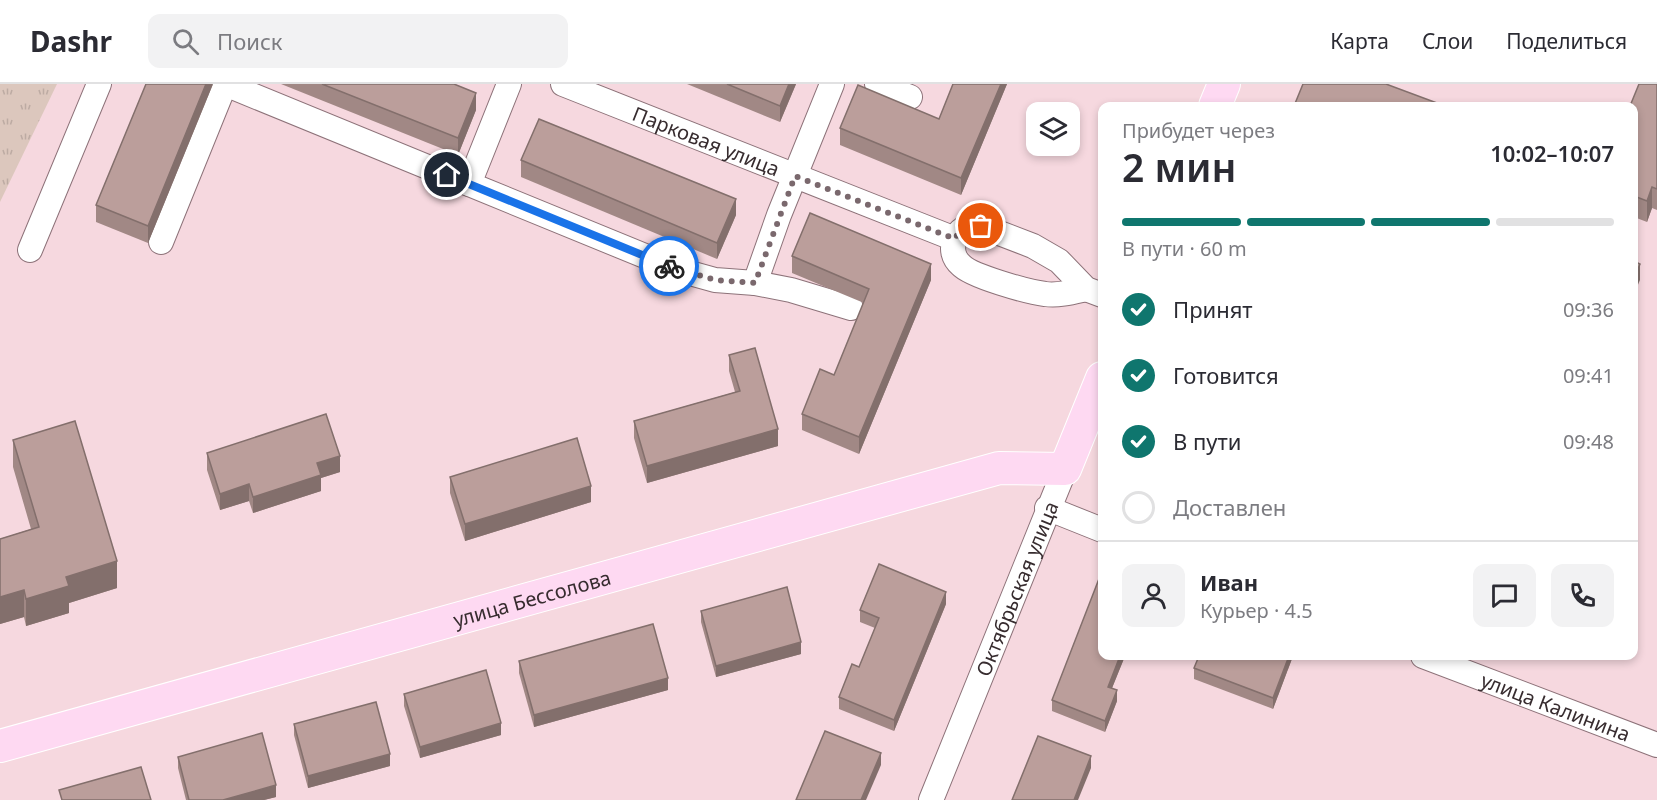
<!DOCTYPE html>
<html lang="ru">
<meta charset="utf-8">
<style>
body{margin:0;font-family:"Noto Sans",sans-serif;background:#f2f2f3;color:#2b2b33;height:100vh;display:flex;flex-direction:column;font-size:22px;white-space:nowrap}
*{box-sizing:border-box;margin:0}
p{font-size:20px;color:#7c7c81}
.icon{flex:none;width:33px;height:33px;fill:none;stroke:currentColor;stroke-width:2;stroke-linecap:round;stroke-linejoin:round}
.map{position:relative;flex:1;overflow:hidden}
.side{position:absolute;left:1098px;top:18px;width:540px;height:558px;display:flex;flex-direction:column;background:#fff;border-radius:12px;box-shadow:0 3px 9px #0003}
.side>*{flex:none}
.controls{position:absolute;left:1026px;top:18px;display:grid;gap:12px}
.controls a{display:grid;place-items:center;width:54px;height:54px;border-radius:12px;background:#fff;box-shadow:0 3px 9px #0003;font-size:30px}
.pin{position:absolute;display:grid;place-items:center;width:51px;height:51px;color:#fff;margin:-26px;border:3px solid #fff;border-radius:50%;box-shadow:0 2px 6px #0007}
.courier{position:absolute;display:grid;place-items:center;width:60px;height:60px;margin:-30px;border:4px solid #1a73e8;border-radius:50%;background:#fff;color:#222;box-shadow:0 2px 8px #0007}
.headline em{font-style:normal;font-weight:600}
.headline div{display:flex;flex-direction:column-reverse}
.headline{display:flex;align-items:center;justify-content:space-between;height:102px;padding:0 24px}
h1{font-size:39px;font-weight:600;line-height:45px}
.bar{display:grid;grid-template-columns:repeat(4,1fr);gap:9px 6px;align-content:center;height:72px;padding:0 24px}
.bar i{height:8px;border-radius:4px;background:#e1e1e2}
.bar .active{background:#0f766e}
.bar p{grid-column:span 4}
.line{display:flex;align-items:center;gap:15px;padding:0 24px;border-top:2px solid #e1e1e2}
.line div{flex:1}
.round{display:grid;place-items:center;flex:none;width:63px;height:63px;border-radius:12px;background:#f2f2f3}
ol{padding:0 24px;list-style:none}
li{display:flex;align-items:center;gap:18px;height:66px}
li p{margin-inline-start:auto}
li .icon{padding:6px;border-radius:50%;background:#0f766e;color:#fff;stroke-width:4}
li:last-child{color:#7c7c81}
li i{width:33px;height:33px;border:3px solid #e1e1e2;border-radius:50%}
header{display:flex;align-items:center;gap:36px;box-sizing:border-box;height:84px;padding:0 30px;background:#fff;border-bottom:2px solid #e1e1e2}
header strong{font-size:28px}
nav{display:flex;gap:33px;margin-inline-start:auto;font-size:21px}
.search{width:420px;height:54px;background:#f2f2f3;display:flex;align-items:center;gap:15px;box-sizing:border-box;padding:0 21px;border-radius:12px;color:#7c7c81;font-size:22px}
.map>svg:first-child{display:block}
.park{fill:url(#park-tufts)}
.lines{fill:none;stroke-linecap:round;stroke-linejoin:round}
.minor-casing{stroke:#8d7279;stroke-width:26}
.major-casing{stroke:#fff;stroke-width:34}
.minor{stroke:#fff;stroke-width:24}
.major{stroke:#fed9f2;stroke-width:32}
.wall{fill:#a18885}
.shaded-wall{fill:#836f6c}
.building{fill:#bb9e9b;stroke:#836f6c;stroke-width:1.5}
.done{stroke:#7a686d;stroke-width:6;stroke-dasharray:0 10.8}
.route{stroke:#1a73e8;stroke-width:8}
.labels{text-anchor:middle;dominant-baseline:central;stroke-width:5;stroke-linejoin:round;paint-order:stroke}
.street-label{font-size:20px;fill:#372c2f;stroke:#fff}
</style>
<header>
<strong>Dashr</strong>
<div class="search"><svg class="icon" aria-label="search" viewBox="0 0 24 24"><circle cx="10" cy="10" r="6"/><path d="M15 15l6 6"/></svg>Поиск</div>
<nav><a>Карта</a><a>Слои</a><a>Поделиться</a></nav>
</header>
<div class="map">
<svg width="1657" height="716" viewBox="0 0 1657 716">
<defs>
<pattern id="park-tufts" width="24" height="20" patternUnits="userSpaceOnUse" patternTransform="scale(1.5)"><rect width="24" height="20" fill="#dcc7bd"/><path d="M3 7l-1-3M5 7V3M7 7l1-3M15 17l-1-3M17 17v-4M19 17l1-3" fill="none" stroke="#bdaba3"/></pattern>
</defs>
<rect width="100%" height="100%" fill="#f6d8df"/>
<polygon class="park" points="0,0 57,0 0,118"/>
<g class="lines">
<g class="minor-casing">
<g id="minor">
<polyline points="225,0 469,100 509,0"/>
<path id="s1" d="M 563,0 L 955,155 C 960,144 969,141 981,142 L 1033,162 L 1059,177 L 1086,205 L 1102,211"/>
<polyline points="877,0 910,13"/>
<polyline points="469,100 679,186 715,196 755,199 791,206 851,224"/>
<path d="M 955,155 C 951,165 953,174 961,181 C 971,192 1028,208 1045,210 C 1059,212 1073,208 1086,205"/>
<polyline points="161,158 225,0"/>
<polyline points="30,166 99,0"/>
<polyline points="755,199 779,131 832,0"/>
<polyline points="1047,424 1102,446"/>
<path id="s2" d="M 1423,572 L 1657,661"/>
<path id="s3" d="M 931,716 L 1065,385"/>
</g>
</g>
<g class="major-casing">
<g id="major">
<polyline points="1215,22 1224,0"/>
<path id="s4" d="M 0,662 L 999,384 L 1065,385 L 1102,294"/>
</g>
</g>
<use href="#minor" class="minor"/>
<use href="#major" class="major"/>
</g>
<g class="wall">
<polygon points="213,0 148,159 96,138 96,121"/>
<polygon points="281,0 454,0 476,26 458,71"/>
<polygon points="687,0 796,0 780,38"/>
<polygon points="953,0 1007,0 961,111 840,61 840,44 939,35"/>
<polygon points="1657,0 1657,126 1652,124 1647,138 1634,133 1634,22"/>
<polygon points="521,76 736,131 717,175 521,93"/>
<polygon points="792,172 931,196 859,370 802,346 802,330 834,291 864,219 792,189"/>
<polygon points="729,271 778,362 647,399 634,354 634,337 735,308 729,287"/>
<polygon points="13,356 117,504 69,519 69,529 26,542 24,533 0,540 0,455 31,445 13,383"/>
<polygon points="207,369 340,388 321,394 321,407 253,429 249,417 220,426 207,386"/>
<polygon points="450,393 591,418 465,457 450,409"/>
<polygon points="946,520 894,647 839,625 839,613 859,583 875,544 860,538 860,526"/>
<polygon points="701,527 801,570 716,593 701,538"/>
<polygon points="1102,572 1125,572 1112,604 1117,617 1105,648 1052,627 1052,616"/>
<polygon points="1199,572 1293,572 1273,625 1194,595 1194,584"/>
<polygon points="519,577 668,606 534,643 519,589"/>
<polygon points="404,610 501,651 420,674 404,622"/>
<polygon points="294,640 390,682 308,704 294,651"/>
<polygon points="178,673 276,713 264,716 186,716 178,684"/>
</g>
<g class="shaded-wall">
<polygon points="206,0 213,0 148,159 148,142"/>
<polygon points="789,0 796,0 780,38 780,22"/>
<polygon points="1001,0 1007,0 961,111 961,94"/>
<polygon points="476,9 476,26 458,71 458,54"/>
<polygon points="1652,103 1652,124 1647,138 1647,117"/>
<polygon points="736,115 736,131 717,175 717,159"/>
<polygon points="931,180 931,196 859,370 859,353"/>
<polygon points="1640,180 1640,196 1634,210 1634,194"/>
<polygon points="778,345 778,362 647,399 647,382"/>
<polygon points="340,372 340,388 321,394 321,407 253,429 253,413 317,379"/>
<polygon points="249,400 249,417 220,426 220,410"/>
<polygon points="591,402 591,418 465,457 465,440"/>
<polygon points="117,477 117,504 69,519 69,529 26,542 26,515 66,493"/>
<polygon points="24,506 24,533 0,540 0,513"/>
<polygon points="946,508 946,520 894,647 894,636"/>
<polygon points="801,558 801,570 716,593 716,582"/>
<polygon points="1120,572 1125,572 1108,614 1108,603"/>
<polygon points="1289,572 1293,572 1273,625 1273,614"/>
<polygon points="668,594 668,606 534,643 534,631"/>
<polygon points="1117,606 1117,617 1105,648 1105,637"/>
<polygon points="501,639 501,651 420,674 420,663"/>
<polygon points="881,669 881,681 866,716 861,716"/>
<polygon points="390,670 390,682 308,704 308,692"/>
<polygon points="1091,672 1091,684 1078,716 1074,716"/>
<polygon points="276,701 276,713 264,716 223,716"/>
</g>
<g class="building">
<polygon points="146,0 206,0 148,142 96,121"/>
<polygon points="322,0 454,0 476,9 458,54"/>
<polygon points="727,0 789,0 780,22"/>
<polygon points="953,0 1001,0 961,94 840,44 858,1 939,35"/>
<polygon points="1303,0 1386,0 1445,22 1294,22"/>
<polygon points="1639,0 1657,0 1657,105 1652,103 1647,117 1634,112 1634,22 1630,22"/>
<polygon points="539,35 736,115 717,159 521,76"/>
<polygon points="810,129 931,180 859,353 802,330 820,285 834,291 869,205 792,172"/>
<polygon points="1634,177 1640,180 1634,194"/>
<polygon points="755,264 778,345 647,382 634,337 740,307 729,271"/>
<polygon points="326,330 340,372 317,379 321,391 253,413 249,400 220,410 207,369"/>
<polygon points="75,337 117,477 66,493 69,502 26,515 24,506 0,513 0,455 39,443 13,356"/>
<polygon points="577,354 591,402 465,440 450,393"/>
<polygon points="879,480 946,508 894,636 839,613 852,580 859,583 879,534 860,526"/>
<polygon points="1102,487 1102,572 1120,572 1108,603 1117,606 1105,637 1052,616"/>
<polygon points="787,503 801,558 716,582 701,527"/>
<polygon points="653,540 668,594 534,631 519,577"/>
<polygon points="1199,572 1289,572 1273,614 1194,584"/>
<polygon points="486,586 501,639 420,663 404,610"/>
<polygon points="376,618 390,670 308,692 294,640"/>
<polygon points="825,647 881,669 861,716 796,716"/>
<polygon points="262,649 276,701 223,716 189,716 178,673"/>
<polygon points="1038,652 1091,672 1074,716 1012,716"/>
<polygon points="141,683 151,716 62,716 59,706"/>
</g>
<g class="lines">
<path class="done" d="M 669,182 L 715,196 L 755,199 L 795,92 L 955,155 C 960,144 969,141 981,142"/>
<polyline class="route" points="447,91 669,182"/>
</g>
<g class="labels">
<g class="street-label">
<text stroke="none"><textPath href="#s1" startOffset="154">Парковая улица</textPath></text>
<text stroke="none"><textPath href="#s3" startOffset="228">Октябрьская улица</textPath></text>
<text stroke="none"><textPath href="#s4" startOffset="552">улица Бессолова</textPath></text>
<text stroke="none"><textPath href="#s2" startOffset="142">улица Калинина</textPath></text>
</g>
</g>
</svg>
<div class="controls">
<a><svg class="icon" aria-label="layers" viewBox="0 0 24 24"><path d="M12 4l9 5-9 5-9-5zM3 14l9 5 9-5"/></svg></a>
</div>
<div class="pin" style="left:981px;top:142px;background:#ea580c"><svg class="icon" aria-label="bag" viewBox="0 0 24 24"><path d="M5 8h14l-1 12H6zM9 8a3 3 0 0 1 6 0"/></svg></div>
<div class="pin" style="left:447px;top:91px;background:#1f2937"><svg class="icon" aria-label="home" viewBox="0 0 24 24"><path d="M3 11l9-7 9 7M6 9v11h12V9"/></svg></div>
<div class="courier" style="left:669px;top:182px"><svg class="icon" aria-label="bike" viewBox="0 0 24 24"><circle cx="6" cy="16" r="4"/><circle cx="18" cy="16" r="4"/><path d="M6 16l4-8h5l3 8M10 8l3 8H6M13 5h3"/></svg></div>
<section class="side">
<div class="headline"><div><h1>2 мин</h1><p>Прибудет через</p></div><em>10:02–10:07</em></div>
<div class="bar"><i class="active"></i><i class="active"></i><i class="active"></i><i></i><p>В пути · 60 m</p></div>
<ol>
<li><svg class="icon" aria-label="check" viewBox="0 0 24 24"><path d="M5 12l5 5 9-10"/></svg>Принят<p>09:36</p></li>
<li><svg class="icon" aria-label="check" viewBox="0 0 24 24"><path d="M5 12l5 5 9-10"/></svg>Готовится<p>09:41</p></li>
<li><svg class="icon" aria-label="check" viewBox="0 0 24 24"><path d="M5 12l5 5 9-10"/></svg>В пути<p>09:48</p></li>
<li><i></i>Доставлен</li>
</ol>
<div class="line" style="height:108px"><a class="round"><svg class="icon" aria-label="person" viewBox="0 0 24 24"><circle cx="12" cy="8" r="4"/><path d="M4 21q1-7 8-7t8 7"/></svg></a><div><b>Иван</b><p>Курьер · 4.5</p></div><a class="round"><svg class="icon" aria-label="chat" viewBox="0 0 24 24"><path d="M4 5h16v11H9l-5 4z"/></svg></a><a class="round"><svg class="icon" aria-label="phone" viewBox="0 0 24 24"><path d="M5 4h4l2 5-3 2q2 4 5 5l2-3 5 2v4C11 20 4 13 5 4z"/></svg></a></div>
</section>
</div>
